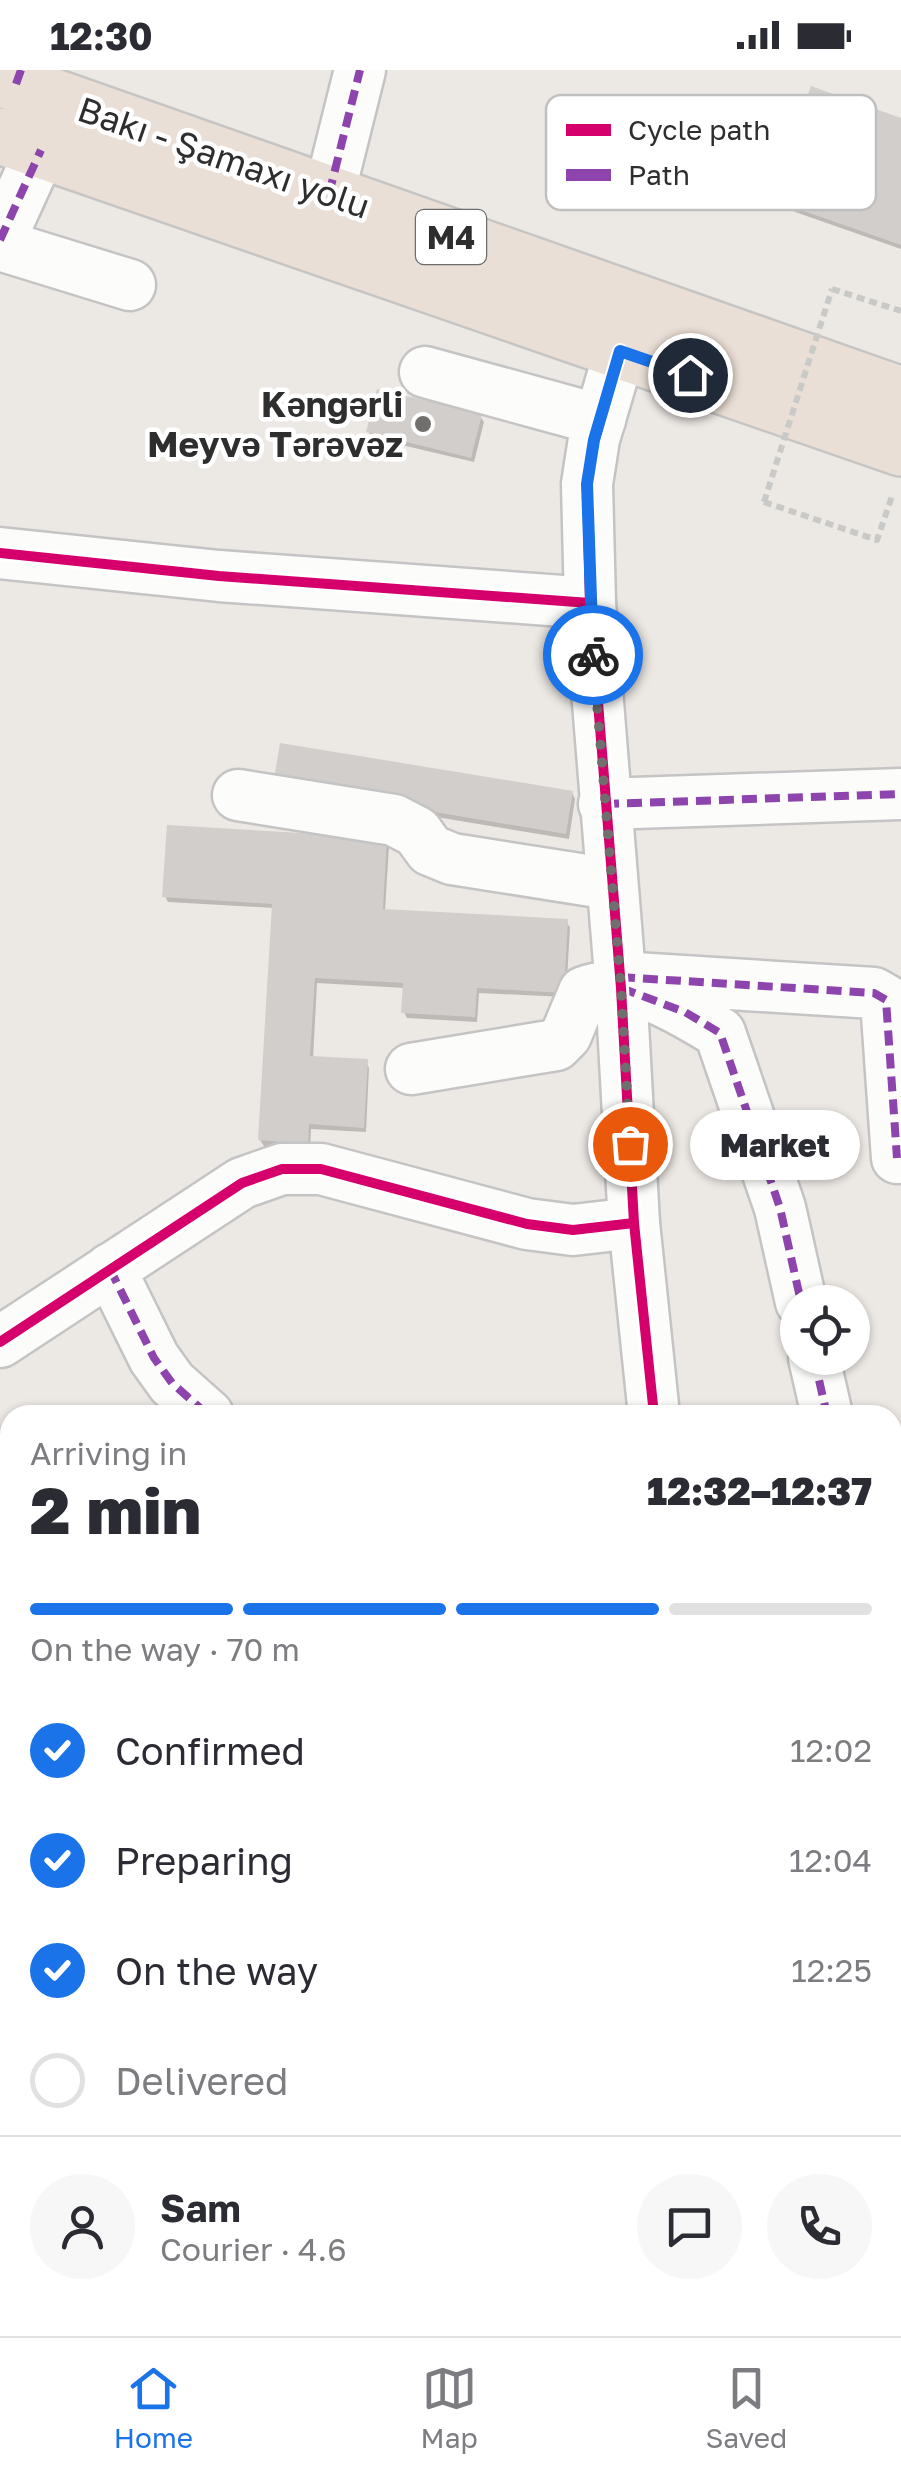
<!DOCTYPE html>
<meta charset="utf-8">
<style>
body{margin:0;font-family:"Golos Text",sans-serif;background:#f7f7f7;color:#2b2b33;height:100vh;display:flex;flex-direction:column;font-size:38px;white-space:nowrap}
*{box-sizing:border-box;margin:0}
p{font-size:32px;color:#7c7c81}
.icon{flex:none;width:55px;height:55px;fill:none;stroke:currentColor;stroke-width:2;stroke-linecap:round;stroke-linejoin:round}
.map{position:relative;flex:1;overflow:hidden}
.panel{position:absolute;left:0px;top:1335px;width:902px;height:932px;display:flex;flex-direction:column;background:#fff;border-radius:30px 30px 0 0;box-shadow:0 2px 8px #0004}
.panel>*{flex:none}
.buttons{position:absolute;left:780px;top:1215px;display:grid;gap:20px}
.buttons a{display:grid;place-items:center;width:90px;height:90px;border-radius:50%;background:#fff;box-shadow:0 2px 8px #0004;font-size:50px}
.pin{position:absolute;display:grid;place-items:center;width:85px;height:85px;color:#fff;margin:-42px;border:5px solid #fff;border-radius:50%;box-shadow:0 2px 10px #0007}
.courier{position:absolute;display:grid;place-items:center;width:100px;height:100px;margin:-50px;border:8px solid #1a73e8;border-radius:50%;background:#fff;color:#222;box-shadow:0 2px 12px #0007}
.bubble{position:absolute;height:70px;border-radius:35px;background:#fff;box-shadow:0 2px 8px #0004;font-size:32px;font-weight:800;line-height:70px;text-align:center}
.summary em{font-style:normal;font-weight:800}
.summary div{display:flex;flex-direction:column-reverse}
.summary{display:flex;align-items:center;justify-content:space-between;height:170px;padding:0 30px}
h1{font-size:65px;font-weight:800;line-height:75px}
.bar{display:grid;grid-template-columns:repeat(4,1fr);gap:15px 10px;align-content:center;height:120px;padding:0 30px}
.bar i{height:12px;border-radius:8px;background:#e1e1e2}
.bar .selected{background:#1a73e8}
.bar p{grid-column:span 4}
.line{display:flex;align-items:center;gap:25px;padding:0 30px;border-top:2px solid #e1e1e2}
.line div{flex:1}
.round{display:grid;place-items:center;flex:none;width:105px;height:105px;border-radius:52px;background:#f7f7f7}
ol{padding:0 30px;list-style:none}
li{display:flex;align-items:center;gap:30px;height:110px}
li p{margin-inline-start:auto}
li .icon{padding:10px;border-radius:50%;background:#1a73e8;color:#fff;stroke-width:4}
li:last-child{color:#7c7c81}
li i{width:55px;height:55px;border:5px solid #e1e1e2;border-radius:50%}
.status{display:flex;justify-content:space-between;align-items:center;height:70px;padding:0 50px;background:#fff;direction:ltr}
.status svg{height:28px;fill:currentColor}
.tab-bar{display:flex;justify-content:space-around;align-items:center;height:140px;border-top:2px solid #e1e1e2;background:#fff;font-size:28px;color:#7c7c81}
.tab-bar a{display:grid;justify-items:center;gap:5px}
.tab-bar .selected{color:#1a73e8}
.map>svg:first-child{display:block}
.industrial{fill:#dcd9db}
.education{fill:#e6e0d3}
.shadow{fill:#0003}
.building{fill:#d1cecb}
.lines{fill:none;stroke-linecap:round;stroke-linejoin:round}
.minor-casing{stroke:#c5c4c5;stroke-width:55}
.highway-casing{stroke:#c6c5c4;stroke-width:60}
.path{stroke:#c9c9c8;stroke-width:6;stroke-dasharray:8 5;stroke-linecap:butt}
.minor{stroke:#fcfcfb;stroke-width:50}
.highway{stroke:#eadfd6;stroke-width:55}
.path-bridge{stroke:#c9c9c8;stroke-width:6;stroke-dasharray:8 5;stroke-linecap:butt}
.quiet{stroke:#8e44ad;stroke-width:8;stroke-dasharray:15 8;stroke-linecap:butt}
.cycleway-casing{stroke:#fff;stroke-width:16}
.cycleway{stroke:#d6006c;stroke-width:10}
.done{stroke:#706f6e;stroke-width:10;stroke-dasharray:0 18}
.route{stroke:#1a73e8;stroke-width:12}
.poi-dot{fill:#706f6e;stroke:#fff;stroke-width:4}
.labels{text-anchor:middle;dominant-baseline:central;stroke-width:9;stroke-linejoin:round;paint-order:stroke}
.shield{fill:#fff;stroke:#6d6d6d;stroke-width:2.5}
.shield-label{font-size:32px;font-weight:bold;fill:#2e2e2e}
.street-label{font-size:35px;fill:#2e2e2e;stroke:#fff}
.poi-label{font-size:35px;font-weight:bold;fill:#2e2e2e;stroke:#fff;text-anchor:end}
.key{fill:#fff;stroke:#c0c0c0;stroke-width:2.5}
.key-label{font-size:28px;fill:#2e2e2e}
</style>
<div class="status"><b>12:30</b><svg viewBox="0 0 49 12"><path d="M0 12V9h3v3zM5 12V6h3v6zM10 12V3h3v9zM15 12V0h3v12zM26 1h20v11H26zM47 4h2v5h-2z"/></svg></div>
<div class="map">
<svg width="901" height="2266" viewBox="0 0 901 2266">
<rect width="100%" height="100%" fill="#ece8e4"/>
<polygon class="industrial" points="901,2042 901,2266 889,2266 889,2258 892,2258 893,2043"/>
<polygon class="education" points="458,2258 880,2258 880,2266 463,2266"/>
<g class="shadow">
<polygon points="901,50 901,179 778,136 774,130"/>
<polygon points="480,346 484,352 474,392 372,368 369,362"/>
<polygon points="279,721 572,723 575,729 569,769"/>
<polygon points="386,771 389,776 385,841 566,852 570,857 566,927 479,923 477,952 407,948 404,942 405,918 317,913 313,989 366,992 369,998 366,1062 311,1059 310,1078 264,1076 260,1070 274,838 168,832 165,826"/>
<polygon points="512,2258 689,2258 690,2266 512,2266"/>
<polygon points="779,2258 862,2258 863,2266 780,2266"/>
</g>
<g class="building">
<polygon points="811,16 901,48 901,175 772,130"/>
<polygon points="377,319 482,344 471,388 366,362"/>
<polygon points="280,673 573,721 566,764 273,715"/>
<polygon points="167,755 387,768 383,839 568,849 564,923 477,918 475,947 401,943 403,913 315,908 310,986 368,989 364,1058 309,1054 308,1074 258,1070 272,834 162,827"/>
<polygon points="509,2258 682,2258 683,2264 510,2266"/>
<polygon points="776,2258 861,2258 862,2266 777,2266"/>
</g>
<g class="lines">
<g class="minor-casing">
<g id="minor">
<polyline points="329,124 360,0"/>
<polyline points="0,170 41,80"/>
<polyline points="0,175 130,215"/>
<polyline points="620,281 594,369 587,414 590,533 621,918 634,1153 654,1345"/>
<polyline points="425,302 600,350"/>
<polyline points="0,483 219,506 590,533"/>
<polyline points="238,725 394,750 417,762 430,780 452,789 611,814"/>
<polyline points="604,734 901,724"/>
<polyline points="635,908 874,923 886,930 897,1088"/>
<path d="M 411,999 L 556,975 L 566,965 L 584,922 C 628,905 682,940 720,963 L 780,1138 L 801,1232"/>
<polyline points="110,1199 154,1288 172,1313 208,1345"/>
<polyline points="0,1272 242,1113 282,1099 321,1099 527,1154 573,1160 634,1153"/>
<polyline points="814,1288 827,1345"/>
<polyline points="0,1552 10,1546"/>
<polyline points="892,1796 901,1792"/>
<polyline points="0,1848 10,1841"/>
<polyline points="0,1961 10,1976"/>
<polyline points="892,1975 901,1974"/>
<polyline points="0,2063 10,2060"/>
<polyline points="192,2258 198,2266"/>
<polyline points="60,2266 73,2258"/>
</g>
</g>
<g class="highway-casing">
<g id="highway">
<polyline points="0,8 901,325"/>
<polyline points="0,66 901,378"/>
</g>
</g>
<g class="path">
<polyline points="832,219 901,241"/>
<polyline points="764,432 877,470 893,423"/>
</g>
<use href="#minor" class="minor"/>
<use href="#highway" class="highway"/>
<polyline class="path-bridge" points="764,432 832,219"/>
<g class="quiet">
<polyline points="16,14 21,0"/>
<polyline points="329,124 360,0"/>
<polyline points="0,170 41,80"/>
<polyline points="604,734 901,724"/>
<polyline points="620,907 874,923 886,930 897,1088"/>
<polyline points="621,918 685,942 720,963 780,1138 801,1232"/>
<polyline points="110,1199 154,1288 172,1313 208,1345"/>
<polyline points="814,1288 827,1345"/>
<polyline points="0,1552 10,1546"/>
<polyline points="892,1796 901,1792"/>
<polyline points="0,1848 10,1841"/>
<polyline points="0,1961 10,1976"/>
<polyline points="892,1975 901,1974"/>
<polyline points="0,2063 10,2060"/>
<polyline points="192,2258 198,2266"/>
<polyline points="60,2266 73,2258"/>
</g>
<g class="cycleway-casing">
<g id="cycleway">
<polyline points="620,281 594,369 587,414 590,533 621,918 634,1153 654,1345"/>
<polyline points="0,483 219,506 590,533"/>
<polyline points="0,1272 242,1113 282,1099 321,1099 527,1154 573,1160 634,1153"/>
</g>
</g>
<use href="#cycleway" class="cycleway"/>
</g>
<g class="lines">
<polyline class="done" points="593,585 621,918 630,1074"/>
<polyline class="route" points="593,585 587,414 594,370 620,281 690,305"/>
</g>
<circle class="poi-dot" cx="423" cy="354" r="10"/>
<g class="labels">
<rect class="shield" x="416" y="140" width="70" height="54" rx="8"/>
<g class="shield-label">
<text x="451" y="167">M4</text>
</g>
<g class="street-label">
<text transform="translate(224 87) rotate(19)">Bakı - Şamaxı yolu</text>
</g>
<g class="poi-label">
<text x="403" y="334">Kəngərli<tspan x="403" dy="40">Meyvə Tərəvəz</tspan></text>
</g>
</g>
<rect x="546" y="25" width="330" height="115" rx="15" class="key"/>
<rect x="566" y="54" width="45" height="12" fill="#d6006c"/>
<rect x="566" y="99" width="45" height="12" fill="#8e44ad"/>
<g class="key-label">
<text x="628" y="70">Cycle path</text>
<text x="628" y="115">Path</text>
</g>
</svg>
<div class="buttons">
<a><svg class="icon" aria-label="locate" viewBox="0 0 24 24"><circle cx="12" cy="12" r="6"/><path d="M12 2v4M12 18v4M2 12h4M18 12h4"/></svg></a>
</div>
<div class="pin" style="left:630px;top:1074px;background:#ea580c"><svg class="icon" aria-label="bag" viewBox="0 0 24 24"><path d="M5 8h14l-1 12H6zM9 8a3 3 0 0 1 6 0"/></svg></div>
<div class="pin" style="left:690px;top:305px;background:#1f2937"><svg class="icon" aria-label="home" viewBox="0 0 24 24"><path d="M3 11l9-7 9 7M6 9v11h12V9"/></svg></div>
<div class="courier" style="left:593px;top:585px"><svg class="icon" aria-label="bike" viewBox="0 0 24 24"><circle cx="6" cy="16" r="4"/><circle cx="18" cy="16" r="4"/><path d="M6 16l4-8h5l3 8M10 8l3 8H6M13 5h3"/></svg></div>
<div class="bubble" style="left:690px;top:1040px;width:170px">Market</div>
<section class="panel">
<div class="summary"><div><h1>2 min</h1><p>Arriving in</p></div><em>12:32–12:37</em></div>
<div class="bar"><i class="selected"></i><i class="selected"></i><i class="selected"></i><i></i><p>On the way · 70 m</p></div>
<ol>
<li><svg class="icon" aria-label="check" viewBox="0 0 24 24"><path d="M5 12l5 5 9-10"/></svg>Confirmed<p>12:02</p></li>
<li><svg class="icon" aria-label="check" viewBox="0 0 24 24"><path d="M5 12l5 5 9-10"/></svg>Preparing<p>12:04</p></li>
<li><svg class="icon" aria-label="check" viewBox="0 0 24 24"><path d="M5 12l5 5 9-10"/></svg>On the way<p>12:25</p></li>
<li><i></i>Delivered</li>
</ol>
<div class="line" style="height:180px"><a class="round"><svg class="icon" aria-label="person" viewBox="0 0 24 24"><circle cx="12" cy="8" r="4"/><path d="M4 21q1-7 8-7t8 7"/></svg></a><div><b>Sam</b><p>Courier · 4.6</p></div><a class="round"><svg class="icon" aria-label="chat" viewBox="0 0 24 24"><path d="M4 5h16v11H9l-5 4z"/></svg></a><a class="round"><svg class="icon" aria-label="phone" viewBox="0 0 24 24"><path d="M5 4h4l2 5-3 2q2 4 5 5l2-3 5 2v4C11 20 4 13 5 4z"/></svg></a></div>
</section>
</div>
<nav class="tab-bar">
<a class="selected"><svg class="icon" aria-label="home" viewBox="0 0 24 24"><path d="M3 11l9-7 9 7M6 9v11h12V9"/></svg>Home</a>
<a><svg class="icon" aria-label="map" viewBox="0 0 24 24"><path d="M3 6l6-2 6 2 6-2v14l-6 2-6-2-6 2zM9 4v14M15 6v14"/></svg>Map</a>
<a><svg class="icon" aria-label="saved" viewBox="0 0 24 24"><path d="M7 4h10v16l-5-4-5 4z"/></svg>Saved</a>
</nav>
